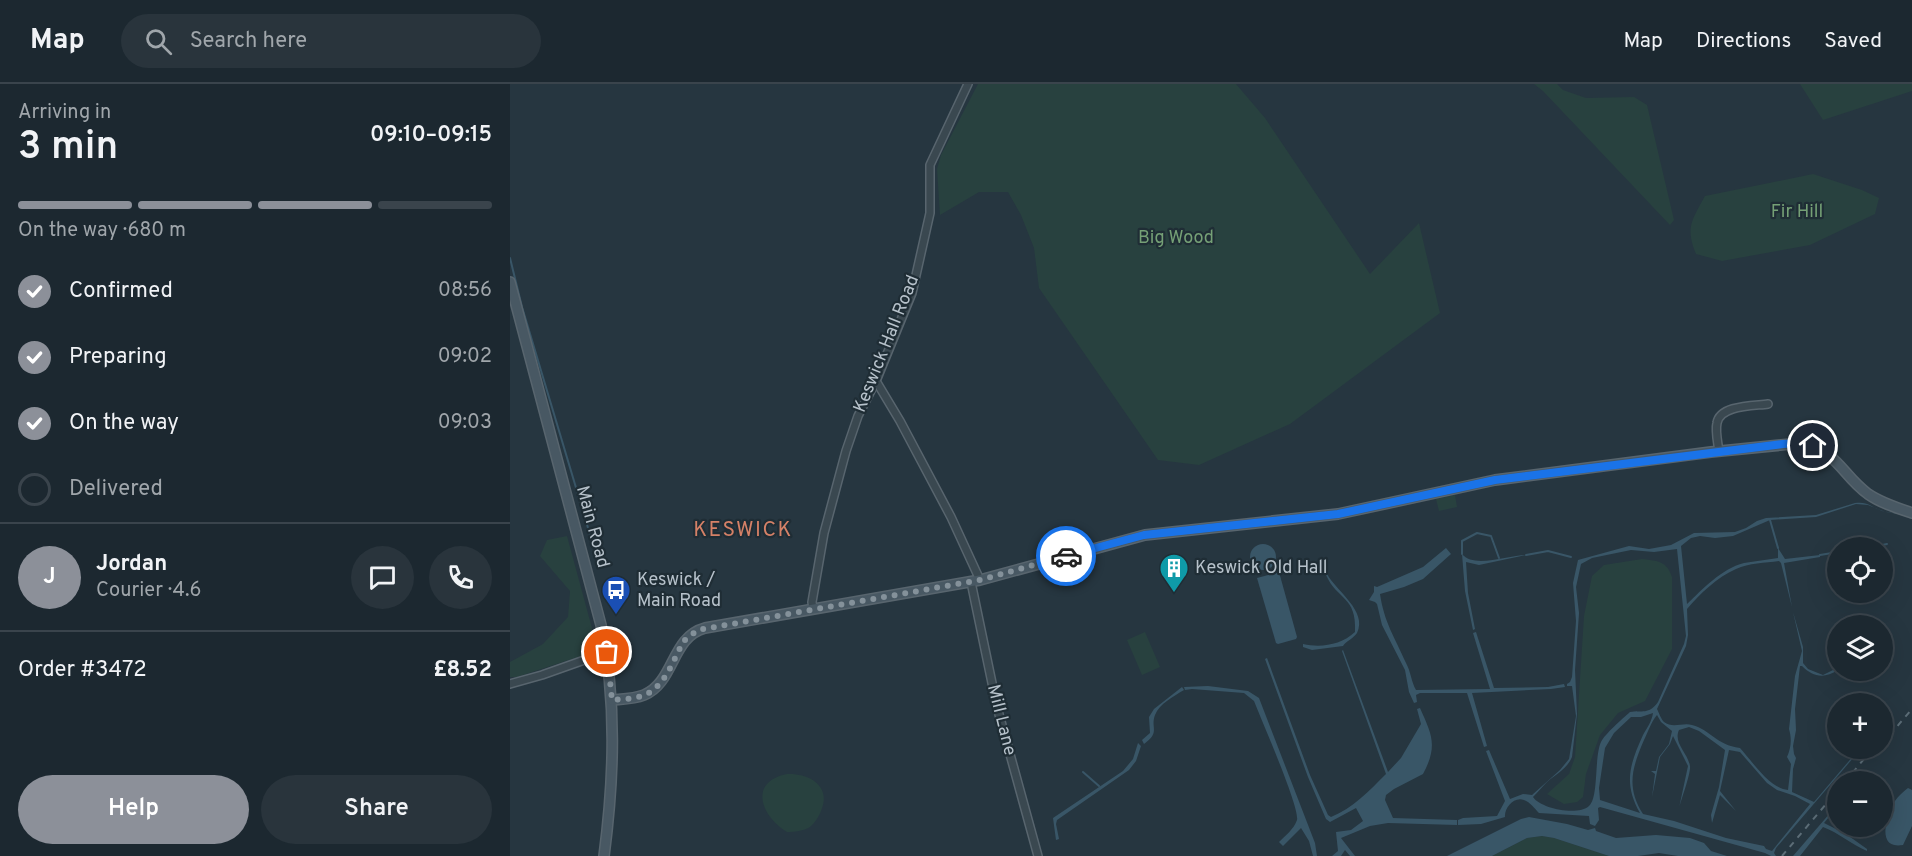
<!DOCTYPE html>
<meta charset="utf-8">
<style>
body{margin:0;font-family:Overpass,sans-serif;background:#29343c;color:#f1f3f6;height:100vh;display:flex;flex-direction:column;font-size:22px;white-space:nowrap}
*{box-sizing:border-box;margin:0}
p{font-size:20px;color:#a0a6ab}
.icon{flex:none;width:33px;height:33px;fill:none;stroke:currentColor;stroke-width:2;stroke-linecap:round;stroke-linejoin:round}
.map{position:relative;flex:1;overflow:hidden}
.side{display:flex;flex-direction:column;background:#1c2830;width:510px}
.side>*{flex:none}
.fabs{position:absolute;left:1317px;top:453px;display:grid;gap:12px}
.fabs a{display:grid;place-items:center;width:66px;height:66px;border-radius:50%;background:#1c2830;box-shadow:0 6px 24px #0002,0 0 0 2px #3a444c;font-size:30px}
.pin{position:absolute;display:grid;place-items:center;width:51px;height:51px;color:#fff;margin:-26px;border:3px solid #fff;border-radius:50%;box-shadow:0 2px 6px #0007}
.courier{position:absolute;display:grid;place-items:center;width:60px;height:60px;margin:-30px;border:4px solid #1a73e8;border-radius:50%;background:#fff;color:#222;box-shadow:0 2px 8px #0007}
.overview em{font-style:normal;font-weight:600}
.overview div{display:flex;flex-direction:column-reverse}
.overview{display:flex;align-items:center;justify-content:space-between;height:102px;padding:0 18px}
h1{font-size:39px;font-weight:600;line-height:45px}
.bar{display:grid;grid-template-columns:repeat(4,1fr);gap:9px 6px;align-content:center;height:72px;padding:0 18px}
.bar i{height:8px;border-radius:4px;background:#3a444c}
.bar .selected{background:#8c9099}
.bar p{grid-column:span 4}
.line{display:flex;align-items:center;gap:15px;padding:0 18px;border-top:2px solid #3a444c}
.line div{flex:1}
.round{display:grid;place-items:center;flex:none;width:63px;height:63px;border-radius:32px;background:#29343c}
ol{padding:0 18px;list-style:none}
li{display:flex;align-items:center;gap:18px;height:66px}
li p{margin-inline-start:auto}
li .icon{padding:6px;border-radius:50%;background:#8c9099;color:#fff;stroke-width:4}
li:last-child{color:#a0a6ab}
li i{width:33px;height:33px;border:3px solid #3a444c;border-radius:50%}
.primary-button{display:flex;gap:12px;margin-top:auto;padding:12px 18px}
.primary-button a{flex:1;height:69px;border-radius:36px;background:#8c9099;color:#fff;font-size:24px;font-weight:600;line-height:69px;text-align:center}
.primary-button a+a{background:#29343c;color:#f1f3f6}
header{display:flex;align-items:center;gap:36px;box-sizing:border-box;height:84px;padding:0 30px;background:#1c2830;border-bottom:2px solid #3a444c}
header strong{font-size:28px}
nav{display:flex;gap:33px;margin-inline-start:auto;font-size:21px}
.search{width:420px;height:54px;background:#29343c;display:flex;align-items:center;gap:15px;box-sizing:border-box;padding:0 21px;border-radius:33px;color:#a0a6ab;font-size:22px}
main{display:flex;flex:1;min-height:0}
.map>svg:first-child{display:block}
.green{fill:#28413f}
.water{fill:#395667;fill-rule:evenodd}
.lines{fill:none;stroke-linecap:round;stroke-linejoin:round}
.stream{stroke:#395667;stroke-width:2}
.street-casing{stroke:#58656e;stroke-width:10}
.secondary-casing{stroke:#58656e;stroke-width:12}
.street{stroke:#3a4850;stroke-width:7}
.secondary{stroke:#485863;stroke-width:9}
.rail{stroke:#5c6d77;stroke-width:2;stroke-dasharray:6 6;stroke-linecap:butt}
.done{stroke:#84919a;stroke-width:6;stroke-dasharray:0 10.8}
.route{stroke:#1a73e8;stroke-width:8}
.labels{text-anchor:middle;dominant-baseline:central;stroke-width:4.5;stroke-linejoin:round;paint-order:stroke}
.park-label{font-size:18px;fill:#75a076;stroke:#1f2d35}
.street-label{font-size:18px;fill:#b7c2cb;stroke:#1f2d35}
.poi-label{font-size:18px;fill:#b7c2cb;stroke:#1f2d35;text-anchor:start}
.quarter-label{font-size:21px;letter-spacing:1.5px;fill:#d58167;stroke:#1f2d35}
</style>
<header>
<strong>Map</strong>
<div class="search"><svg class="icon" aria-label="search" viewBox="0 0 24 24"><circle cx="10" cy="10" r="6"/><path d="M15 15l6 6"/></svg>Search here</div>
<nav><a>Map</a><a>Directions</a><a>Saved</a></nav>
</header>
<main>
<section class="side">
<div class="overview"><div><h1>3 min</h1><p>Arriving in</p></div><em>09:10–09:15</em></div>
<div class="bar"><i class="selected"></i><i class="selected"></i><i class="selected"></i><i></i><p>On the way · 680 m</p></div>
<ol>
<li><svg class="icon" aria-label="check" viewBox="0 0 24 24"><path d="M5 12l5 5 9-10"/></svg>Confirmed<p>08:56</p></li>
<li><svg class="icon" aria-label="check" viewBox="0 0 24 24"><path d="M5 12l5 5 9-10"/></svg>Preparing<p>09:02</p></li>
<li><svg class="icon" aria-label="check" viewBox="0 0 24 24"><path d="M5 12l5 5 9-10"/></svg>On the way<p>09:03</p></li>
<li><i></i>Delivered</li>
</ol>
<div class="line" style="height:108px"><b class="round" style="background:#8c9099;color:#fff">J</b><div><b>Jordan</b><p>Courier · 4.6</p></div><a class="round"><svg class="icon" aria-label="chat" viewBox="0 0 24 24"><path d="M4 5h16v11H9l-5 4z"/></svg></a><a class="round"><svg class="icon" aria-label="phone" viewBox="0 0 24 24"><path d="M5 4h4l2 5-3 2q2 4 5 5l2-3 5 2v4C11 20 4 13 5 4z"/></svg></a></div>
<div class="line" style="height:78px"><div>Order #3472</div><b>£8.52</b></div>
<div class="primary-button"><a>Help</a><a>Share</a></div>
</section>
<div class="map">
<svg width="1402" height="772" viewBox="0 0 1402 772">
<rect width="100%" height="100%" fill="#263640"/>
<g class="green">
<polygon points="468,0 726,0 755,34 860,190 909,139 930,229 780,340 689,381 648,376 529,204 524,164 511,131 498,108 469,108 430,131 427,85 431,71"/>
<polygon points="1024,0 1047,0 1053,6 1076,14 1124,13 1137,21 1164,136 1160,141 1033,7"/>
<polygon points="1290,0 1402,0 1402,7 1313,36"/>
<path d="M 1303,90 L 1352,106 L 1369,114 L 1365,130 L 1300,161 L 1212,177 L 1186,170 C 1175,143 1182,136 1195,112 Z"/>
<polygon points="945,411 947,423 929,427 926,415"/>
<polygon points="57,452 86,559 77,570 7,593 0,593 0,578 33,560 58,533 60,507 30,472 37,456"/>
<path d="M 1132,475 C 1148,477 1157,477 1162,493 L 1162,565 L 1135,617 L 1108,629 L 1090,651 L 1076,690 L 1073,713 L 1067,718 L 1054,720 L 1037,710 L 1059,690 L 1065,673 L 1074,532 L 1082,492 L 1094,481 Z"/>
<polygon points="635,548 650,583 632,591 617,556"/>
<path d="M 277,690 C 299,689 322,702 311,727 C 309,732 305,739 300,743 C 294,747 284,748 277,748 C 251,732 238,698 277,690 Z"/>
<polygon points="1032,752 1044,754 1099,772 982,772 1017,754"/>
</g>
<g class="water">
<path d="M 1345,419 C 1359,417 1361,424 1373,427 C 1382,430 1392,429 1402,432 L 1402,435 L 1398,432 L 1372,427 L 1358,421 L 1346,420 L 1306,433 L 1260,436 L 1223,452 L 1205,454 L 1190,452 L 1181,454 L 1171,462 L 1177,520 C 1193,505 1211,485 1234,479 C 1245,477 1257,476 1268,474 L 1268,464 L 1275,475 L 1310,471 L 1310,473 L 1274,479 L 1282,523 L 1271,479 L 1269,477 C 1255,479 1239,479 1226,485 C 1207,493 1190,510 1177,525 L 1178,551 L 1176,562 L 1147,625 C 1149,629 1151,635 1154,638 C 1163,645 1173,638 1182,641 C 1201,646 1206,661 1230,664 C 1242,677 1259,704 1278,706 L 1281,680 L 1277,673 C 1281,664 1282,655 1279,645 L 1285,592 L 1292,567 L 1283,528 L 1293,563 L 1293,579 L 1298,585 L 1313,591 L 1327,584 L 1328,586 C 1314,595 1303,593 1292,582 L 1290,582 L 1285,625 L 1286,646 L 1283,662 L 1284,670 L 1286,674 L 1283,685 L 1282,708 L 1304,718 L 1344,671 L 1347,670 L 1350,673 L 1348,675 L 1344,673 L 1266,764 L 1264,769 L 1266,772 L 1261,772 L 1255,769 L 1090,723 L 1088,724 L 1089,736 L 1085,742 L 1080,740 L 1079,732 L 1029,729 C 1025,725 1020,718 1014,716 C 1004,712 994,724 995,733 L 971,740 L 948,741 L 948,736 L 953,734 L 987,732 L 995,717 L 976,667 L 979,666 L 1000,715 L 1013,710 L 1022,711 L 1050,686 L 1059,675 L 1066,632 L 1062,602 L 1057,602 L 1057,600 L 1060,598 L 1062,593 L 1066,537 L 1063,499 L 1068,476 L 1119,462 L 1139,465 L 1161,461 L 1184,449 L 1225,448 L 1236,444 L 1247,437 L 1256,434 L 1306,431 ZM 1167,465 L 1176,552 L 1174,560 L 1148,618 C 1139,631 1132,626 1120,628 C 1112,635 1095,650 1091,658 C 1084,673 1089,713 1079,722 C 1068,732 1031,725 1023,713 C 1028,708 1032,703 1037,698 C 1046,690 1057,685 1062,673 L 1067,630 L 1065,586 L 1069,529 L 1066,503 L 1071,480 L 1082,474 L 1121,466 L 1144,468 ZM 1143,629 C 1142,637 1137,644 1133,651 C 1120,680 1113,699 1130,729 L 1090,716 L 1089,704 L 1095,664 L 1104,649 L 1121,633 L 1131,633 ZM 1147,631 L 1151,638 L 1162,647 L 1159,660 L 1149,673 L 1146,687 L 1141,687 L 1145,690 L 1142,713 L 1150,673 L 1160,660 L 1163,652 L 1178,682 L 1169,724 C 1171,716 1181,689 1180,682 C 1178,669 1163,659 1169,646 L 1179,643 L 1189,647 L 1215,666 L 1209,703 L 1201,731 L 1202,739 L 1210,711 L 1226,727 L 1210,707 L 1219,666 L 1230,668 L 1257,699 L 1267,706 L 1285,712 L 1300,720 L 1262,767 L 1256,765 L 1254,762 L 1216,754 L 1164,737 L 1133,730 C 1116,703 1122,684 1134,656 C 1138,648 1141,638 1147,631 Z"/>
<circle cx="753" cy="473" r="13"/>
<path d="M 936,464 L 941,470 L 913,495 L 894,503 L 870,510 C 874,538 885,554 896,579 C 901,588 901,597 906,606 L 980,605 L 963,549 L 966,548 L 984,604 L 1038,603 L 1054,600 L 1055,603 L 1041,605 L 962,609 L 977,662 L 974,663 L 957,609 L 910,609 L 906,611 L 907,618 L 904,619 L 899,608 L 895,586 L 872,541 L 867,520 L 865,518 L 859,516 L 864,508 L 864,502 L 867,503 L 913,483 Z"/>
<path d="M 952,470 C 964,485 998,471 1016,471 L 969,481 L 956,478 L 958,509 L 965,545 L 963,546 L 955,507 Z"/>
<polygon points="769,488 787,553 786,555 768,560 766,559 747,494"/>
<path d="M 817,490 C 826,507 858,527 847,549 C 843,555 836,557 833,562 L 802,566 L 793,563 L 793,560 C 811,564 831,561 845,548 C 847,512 827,516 816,491 Z"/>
<path d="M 833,566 L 878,688 L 891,674 L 911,640 L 907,625 L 910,624 C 922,651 928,662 913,690 L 884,705 L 876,711 L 875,716 L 883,734 L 947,736 L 947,741 L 878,739 L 860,742 L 831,754 L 845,772 L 840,772 L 835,766 L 831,772 L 822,772 L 828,767 L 826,748 L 841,746 L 853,737 L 846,724 L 820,738 L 816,735 L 798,693 L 755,575 L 757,574 L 800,691 L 818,731 L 821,733 C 843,724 859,707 876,690 L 832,567 Z"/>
<path d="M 698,602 L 738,607 L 749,614 L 805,759 L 807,772 L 803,772 L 799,757 L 791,744 L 773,762 L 769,758 C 775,752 784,745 787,736 C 790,724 751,635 744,617 L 734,609 L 682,605 L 675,606 L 674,603 Z"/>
<path d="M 672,603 L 674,606 C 664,612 649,620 645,631 C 640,644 651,648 634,660 L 632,656 L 640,649 L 639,633 L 644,625 Z"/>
<polygon points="628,659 631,662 626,677 619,686 547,736 546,740 549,755 546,756 543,734 613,687 623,675"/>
<path d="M 1398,704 L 1402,706 L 1402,742 L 1393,761 C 1365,766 1377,730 1385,717 C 1388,712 1393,708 1398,704 Z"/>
<path d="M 1327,721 L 1327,723 L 1314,739 L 1336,750 L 1357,765 L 1357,767 C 1341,760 1329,749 1313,743 L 1290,772 L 1283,772 Z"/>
<polygon points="1019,733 1057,740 1078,746 1085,744 1086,747 1106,754 1146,751 1180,754 1194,759 1201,767 1217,772 1168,772 1149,769 1128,772 1099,772 1044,754 1032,752 1017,754 982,772 937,772 1011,735"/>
</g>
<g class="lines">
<g class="stream">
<polyline points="0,174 12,223 90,484"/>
<polyline points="1260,436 1268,464"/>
<polyline points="1358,464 1377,460"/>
<polyline points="952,470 952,457 967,449 981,452 989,474"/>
<polyline points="1016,471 1038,467 1061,473"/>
<polyline points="1310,471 1328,468"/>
<polyline points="573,688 589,702"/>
</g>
<g class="street-casing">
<g id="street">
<polyline points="366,297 390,337 441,433 470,496"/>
<path d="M 1209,368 C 1208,359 1205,347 1207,339 C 1210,321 1243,322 1258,320"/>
<polyline points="461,498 487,623 528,772"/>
<polyline points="303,525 302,518 314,449 336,367 348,332 366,297 402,209 420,129 420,81 458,0"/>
<polyline points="0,600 32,591 97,568"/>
</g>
</g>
<g class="secondary-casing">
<g id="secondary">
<path d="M 0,198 L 91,541 C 107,617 104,695 94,772"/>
<path d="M 102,616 C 113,615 124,615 134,611 C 165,598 161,553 195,544 L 470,496 L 635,451 L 828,430 L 985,396 L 1201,368 L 1291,359 C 1329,368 1331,390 1358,410 C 1371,419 1387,424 1402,429"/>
</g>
</g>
<use href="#street" class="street"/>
<use href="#secondary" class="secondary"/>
<g class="rail">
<polyline points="1372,660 1402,625"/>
<polyline points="1335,698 1363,664"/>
<polyline points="1272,772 1328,706"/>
</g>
</g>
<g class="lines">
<path class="done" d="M 97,568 L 102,616 C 113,615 125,615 135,611 C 155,602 163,577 173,558 L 177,554 L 188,546 L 470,496 L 556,472"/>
<polyline class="route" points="556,472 634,451 828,430 985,396 1273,360 1291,359 1303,362"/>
</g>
<defs>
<g id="building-pin" transform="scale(1.5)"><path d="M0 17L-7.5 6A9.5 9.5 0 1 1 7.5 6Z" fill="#0f9aa8" stroke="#1f2d35"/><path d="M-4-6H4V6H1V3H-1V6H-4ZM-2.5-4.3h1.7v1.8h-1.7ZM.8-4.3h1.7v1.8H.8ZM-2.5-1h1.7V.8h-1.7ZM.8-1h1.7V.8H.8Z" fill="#fff"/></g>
<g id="bus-pin" transform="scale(1.5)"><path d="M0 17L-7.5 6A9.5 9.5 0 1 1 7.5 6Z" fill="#1a4fb4" stroke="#1f2d35"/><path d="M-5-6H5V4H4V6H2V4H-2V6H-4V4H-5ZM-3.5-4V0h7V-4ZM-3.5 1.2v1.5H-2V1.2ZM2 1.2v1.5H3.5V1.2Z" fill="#fff"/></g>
</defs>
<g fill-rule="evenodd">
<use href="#building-pin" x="664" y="484"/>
<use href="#bus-pin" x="106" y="506"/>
</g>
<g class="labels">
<g class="park-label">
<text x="1287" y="128">Fir Hill</text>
<text x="666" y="154">Big Wood</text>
</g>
<g class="street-label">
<text transform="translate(377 260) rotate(-68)">Keswick Hall Road</text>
<text transform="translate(82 443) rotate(75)">Main Road</text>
<text transform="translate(491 636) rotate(76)">Mill Lane</text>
</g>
<g class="poi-label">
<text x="685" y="484">Keswick Old Hall</text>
<text x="127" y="496">Keswick /<tspan x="127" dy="21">Main Road</tspan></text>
</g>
<g class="quarter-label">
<text x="233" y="446">KESWICK</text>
</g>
</g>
</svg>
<div class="fabs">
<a><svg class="icon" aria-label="locate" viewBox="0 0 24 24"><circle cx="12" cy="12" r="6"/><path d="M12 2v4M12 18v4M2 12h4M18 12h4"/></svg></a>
<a><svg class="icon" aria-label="layers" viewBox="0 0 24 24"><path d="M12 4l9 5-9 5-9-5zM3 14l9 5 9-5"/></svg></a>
<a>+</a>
<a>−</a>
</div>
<div class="pin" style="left:97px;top:568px;background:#ea580c"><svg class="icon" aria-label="bag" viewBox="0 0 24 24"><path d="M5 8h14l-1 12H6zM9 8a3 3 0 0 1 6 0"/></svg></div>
<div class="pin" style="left:1303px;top:362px;background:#1f2937"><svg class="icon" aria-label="home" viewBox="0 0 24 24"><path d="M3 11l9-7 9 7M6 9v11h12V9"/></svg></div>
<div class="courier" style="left:556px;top:472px"><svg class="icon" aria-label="car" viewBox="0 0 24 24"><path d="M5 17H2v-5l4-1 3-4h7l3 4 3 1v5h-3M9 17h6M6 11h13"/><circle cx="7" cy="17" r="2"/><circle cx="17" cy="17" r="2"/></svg></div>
</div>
</main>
